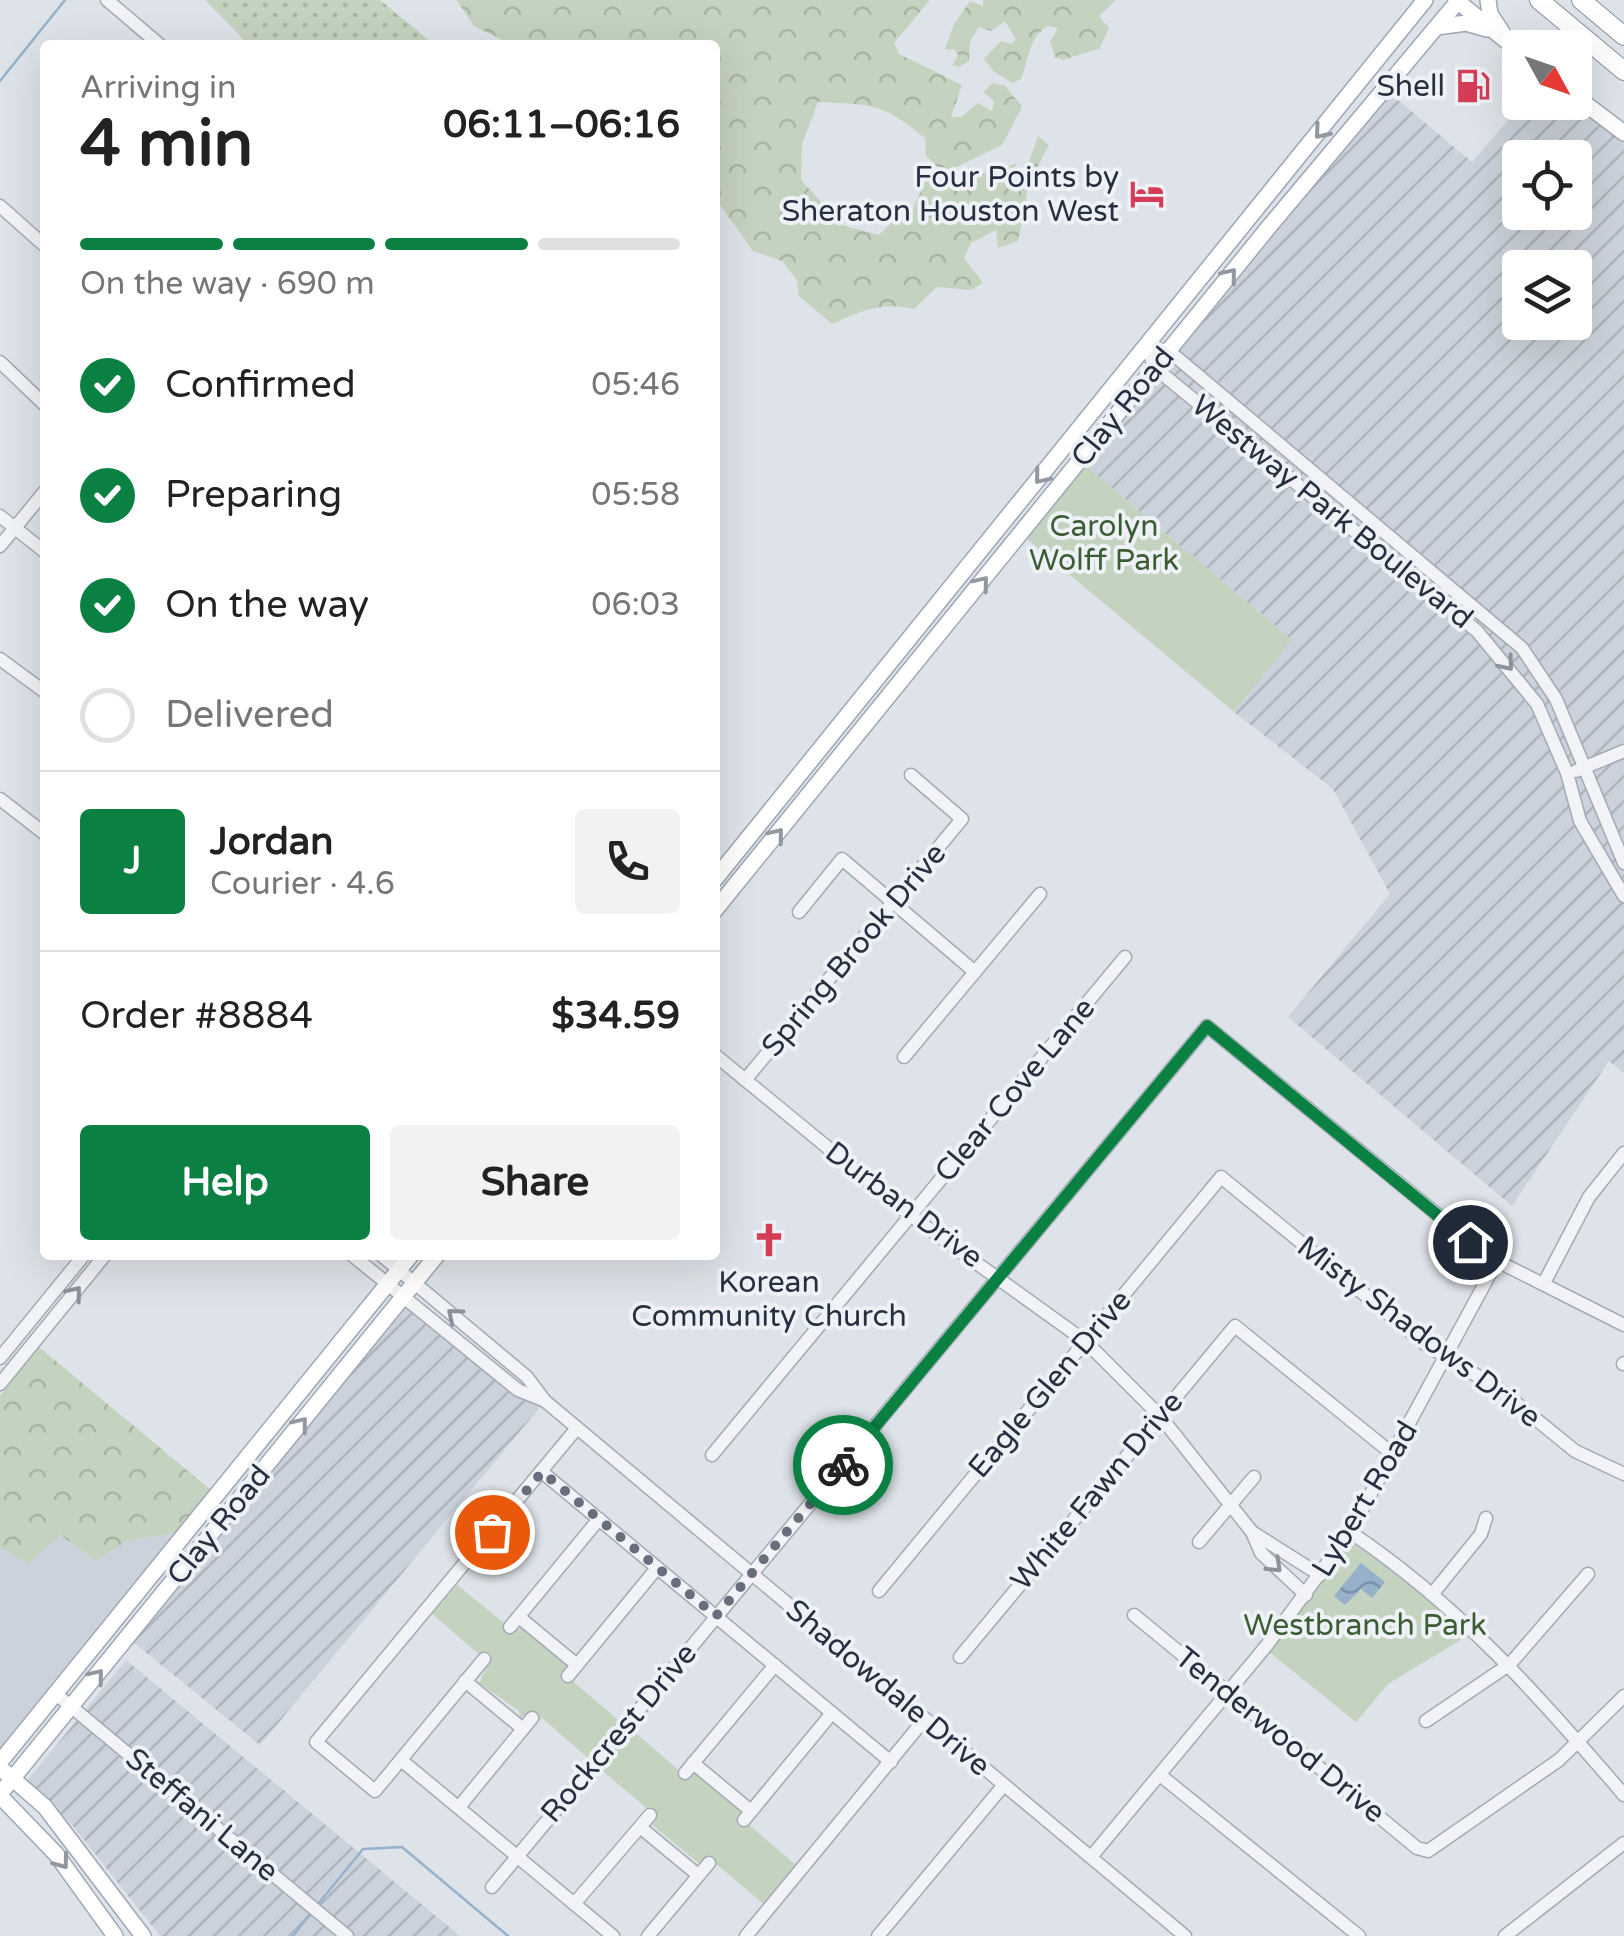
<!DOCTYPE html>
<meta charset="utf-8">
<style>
body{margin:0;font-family:"Varela Round",sans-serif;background:#f2f2f2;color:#222;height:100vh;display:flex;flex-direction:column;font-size:38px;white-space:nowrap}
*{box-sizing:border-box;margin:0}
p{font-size:32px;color:#767676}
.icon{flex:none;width:55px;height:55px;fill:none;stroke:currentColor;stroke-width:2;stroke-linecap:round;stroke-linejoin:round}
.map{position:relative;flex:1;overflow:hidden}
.details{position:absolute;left:40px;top:40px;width:680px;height:1220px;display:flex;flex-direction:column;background:#fff;border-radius:10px;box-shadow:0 10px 40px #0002}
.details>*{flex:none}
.needle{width:65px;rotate:130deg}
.fabs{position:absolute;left:1502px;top:30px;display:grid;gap:20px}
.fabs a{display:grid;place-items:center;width:90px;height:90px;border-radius:10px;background:#fff;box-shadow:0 10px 40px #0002;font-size:50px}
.pin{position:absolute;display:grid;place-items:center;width:85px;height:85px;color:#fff;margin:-42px;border:5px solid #fff;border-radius:50%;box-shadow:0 2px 10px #0007}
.courier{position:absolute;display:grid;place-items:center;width:100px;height:100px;margin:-50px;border:8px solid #0b8043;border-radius:50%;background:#fff;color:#222;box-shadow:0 2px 12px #0007}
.headline em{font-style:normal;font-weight:800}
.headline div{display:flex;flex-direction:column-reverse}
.headline{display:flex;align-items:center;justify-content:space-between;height:170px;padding:0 40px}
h1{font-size:65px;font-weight:800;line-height:75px}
.bar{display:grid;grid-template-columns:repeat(4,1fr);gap:15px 10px;align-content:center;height:120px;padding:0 40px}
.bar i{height:12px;border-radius:8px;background:#e0e0e0}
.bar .on{background:#0b8043}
.bar p{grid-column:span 4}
.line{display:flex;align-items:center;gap:25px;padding:0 40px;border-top:2px solid #e0e0e0}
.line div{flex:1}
.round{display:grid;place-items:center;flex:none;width:105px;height:105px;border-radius:10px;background:#f2f2f2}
ol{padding:0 40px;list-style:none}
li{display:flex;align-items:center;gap:30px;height:110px}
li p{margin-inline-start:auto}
li .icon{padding:10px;border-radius:50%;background:#0b8043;color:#fff;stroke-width:4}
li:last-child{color:#767676}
li i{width:55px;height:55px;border:5px solid #e0e0e0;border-radius:50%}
.cta{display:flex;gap:20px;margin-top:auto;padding:20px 40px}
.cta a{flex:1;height:115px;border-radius:10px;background:#0b8043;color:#fff;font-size:40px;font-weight:800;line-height:115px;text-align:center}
.cta a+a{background:#f2f2f2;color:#222}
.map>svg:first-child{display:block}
.built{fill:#ccd2db}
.industrial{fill:url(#industrial-furrows);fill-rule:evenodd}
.grass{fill:url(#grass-dots)}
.forest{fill:url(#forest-crowns)}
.park{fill:#c4d3bf}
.water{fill:url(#water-waves)}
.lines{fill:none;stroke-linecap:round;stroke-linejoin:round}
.stream{stroke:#97b1cb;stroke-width:2.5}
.minor-casing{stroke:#a3aab3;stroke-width:15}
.major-casing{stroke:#9da7b5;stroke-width:18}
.highway-casing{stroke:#8590a0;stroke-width:20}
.minor{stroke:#f1f3f7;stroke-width:12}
.major{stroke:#fff;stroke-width:15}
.highway{stroke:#fff;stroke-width:18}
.oneway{stroke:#9398a0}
.oneway2{stroke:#8c929c}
.done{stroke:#676f7c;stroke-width:10;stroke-dasharray:0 18}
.route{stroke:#0b8043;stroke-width:12}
.labels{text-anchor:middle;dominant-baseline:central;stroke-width:8;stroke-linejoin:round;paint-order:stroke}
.poi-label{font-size:30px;fill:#273041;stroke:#eef2f6;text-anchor:end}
.street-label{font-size:30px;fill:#273041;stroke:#eef2f6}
.park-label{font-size:30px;fill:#3c5d33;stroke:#eef2f6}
</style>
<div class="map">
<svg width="1624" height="1936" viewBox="0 0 1624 1936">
<defs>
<pattern id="industrial-furrows" width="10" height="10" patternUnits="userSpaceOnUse" patternTransform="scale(2.5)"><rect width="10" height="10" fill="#ccd2db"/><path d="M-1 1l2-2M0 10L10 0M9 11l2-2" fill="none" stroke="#afb5bd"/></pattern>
<pattern id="grass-dots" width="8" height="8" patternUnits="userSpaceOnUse" patternTransform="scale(2.5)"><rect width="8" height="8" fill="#c4d3bf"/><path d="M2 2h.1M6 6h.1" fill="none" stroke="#a8b5a5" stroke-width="1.8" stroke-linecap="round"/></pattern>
<pattern id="forest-crowns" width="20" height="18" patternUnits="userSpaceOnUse" patternTransform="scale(2.5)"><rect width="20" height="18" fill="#c4d3bf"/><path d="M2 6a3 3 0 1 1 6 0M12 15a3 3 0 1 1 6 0" fill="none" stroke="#a8b5a5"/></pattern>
<pattern id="water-waves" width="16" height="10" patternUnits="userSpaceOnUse" patternTransform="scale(2.5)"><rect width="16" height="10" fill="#97b1cb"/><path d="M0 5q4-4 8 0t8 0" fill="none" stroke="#7b90a6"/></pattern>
</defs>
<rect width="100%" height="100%" fill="#dee3e9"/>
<polygon class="built" points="176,1533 0,1750 0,1547 28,1564 59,1535 97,1561 126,1541"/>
<g class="industrial">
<path d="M 1386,90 L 1472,162 L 1523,103 L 1575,102 L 1624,133 L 1624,1073 L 1609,1061 L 1512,1206 L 1288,1017 L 1390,894 L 1333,789 L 1234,712 L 1292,640 L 1080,461 ZM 1520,158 L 1575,158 L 1575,212 L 1520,212 ZM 1520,268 L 1575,268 L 1575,322 L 1520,322 Z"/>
<polygon points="404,1297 518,1390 545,1401 260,1745 128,1638"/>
<polygon points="126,1660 460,1936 160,1936 74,1827 27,1781"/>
</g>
<polygon class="grass" points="205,0 380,0 435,45 249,45"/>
<g class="forest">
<path d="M 930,0 L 894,43 L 899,54 L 962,85 L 951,117 L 961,117 L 978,103 L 992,111 L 994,101 L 983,92 L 993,83 L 1005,86 L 1022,107 L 1002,145 L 944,173 L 926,156 L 925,138 C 881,102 873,105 818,102 L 802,144 L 801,180 L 842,225 L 879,235 L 895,219 L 911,213 L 931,168 L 944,186 L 962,187 L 974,173 L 995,173 L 1017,163 L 1007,188 L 1018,193 L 1038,136 L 1049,145 L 1029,183 L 1018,241 L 998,248 L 996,230 L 971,243 L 964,258 L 983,283 L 971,290 L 937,287 L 914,309 C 884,301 859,311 832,324 L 799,296 L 797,280 L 782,261 L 753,251 L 715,198 L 715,45 L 513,45 L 474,26 L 456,0 Z"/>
<path d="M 983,0 L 1116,0 L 1099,16 L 1109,28 L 1099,49 L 1062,60 L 1055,57 L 1050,41 L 1058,28 L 1048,26 C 1028,37 1029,60 1021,79 L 1013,83 L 994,72 L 984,59 L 1001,41 L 1010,44 L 1016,40 L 1005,21 L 991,31 L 979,27 L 970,41 L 969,61 L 959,67 L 953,65 L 958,55 L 955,50 L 945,49 L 954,24 L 970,1 L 983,6 Z"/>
<polygon points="39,1347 211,1490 176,1533 126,1541 97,1561 60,1535 28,1564 0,1547 0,1396"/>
</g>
<g class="park">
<polygon points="1080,461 1292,640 1234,712 1021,534"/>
<polygon points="1353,1544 1408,1580 1472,1633 1388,1684 1356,1722 1269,1652 1345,1549"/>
<polygon points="457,1585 514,1631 523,1627 557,1658 560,1656 568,1665 563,1673 622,1723 590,1760 542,1718 539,1721 530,1714 520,1717 519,1711 479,1683 489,1663 432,1614"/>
<polygon points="631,1729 688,1778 696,1770 746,1811 741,1818 797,1866 765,1905 708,1857 701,1865 651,1824 656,1816 599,1768"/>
</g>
<polygon class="water" points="1361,1563 1385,1582 1372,1598 1361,1589 1345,1605 1334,1596"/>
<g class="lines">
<g class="stream">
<polyline points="0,81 65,0"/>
<polyline points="318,1904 363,1849 402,1847 508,1936"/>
<polyline points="293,1936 310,1914"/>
</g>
<g class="minor-casing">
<g id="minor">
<polyline points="107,0 160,45"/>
<polyline points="0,206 45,246"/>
<polyline points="1147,347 1155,368 1477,631 1537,704 1567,773 1580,821 1624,896"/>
<polyline points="1159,349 1169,351 1522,648 1556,699 1624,863"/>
<polyline points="0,362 45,405"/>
<polyline points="0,516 45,552"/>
<polyline points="0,546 45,491"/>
<polyline points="0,659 45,692"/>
<polyline points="1576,771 1624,751"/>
<polyline points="0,799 45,834"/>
<polyline points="799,912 842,859 975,972"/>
<polyline points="715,1055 911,1216 1085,1341 1160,1416 1252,1532 1261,1553 1306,1595"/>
<polyline points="904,1057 1040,894"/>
<polyline points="745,1080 962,819 911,775"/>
<polyline points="352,1255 518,1390 543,1400"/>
<polyline points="381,1255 527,1377 545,1401 1185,1936"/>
<polyline points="1544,1283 1589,1197 1624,1153"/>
<polyline points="0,1358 84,1255"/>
<polyline points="1623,1364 1624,1363"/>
<polyline points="0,1384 105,1255"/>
<polyline points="712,1455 1125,957"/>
<polyline points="542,1472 891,1762"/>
<polyline points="1252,1532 1320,1575"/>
<path d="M 1350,1532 C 1459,1605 1540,1697 1624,1795"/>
<polyline points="1199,1542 1254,1477"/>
<polyline points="879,1591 1221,1177 1425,1344 1499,1389 1575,1451 1624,1474"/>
<polyline points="1434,1592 1481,1534 1486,1518"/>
<polyline points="1134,1615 1417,1848 1428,1851 1559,1760 1624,1696"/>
<polyline points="519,1617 577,1665"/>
<polyline points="510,1627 599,1519"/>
<polyline points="960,1657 1235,1326 1395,1456"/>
<polyline points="484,1659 375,1791 316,1742 577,1428"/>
<polyline points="568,1676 657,1568"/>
<polyline points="465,1681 523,1729"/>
<polyline points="56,1694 347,1936"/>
<polyline points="1426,1721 1510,1664 1588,1574"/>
<polyline points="401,1760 613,1936"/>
<polyline points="693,1763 751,1811"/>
<polyline points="685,1773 775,1665"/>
<polyline points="1160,1775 1359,1936"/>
<polyline points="459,1807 532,1718"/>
<polyline points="744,1820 832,1713"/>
<polyline points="640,1827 698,1875"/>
<polyline points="1091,1857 1267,1645 1350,1532 1497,1261"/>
<polyline points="492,1887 1207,1026 1471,1242 1497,1261 1624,1325"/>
<polyline points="574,1904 650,1815"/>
<polyline points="648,1936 709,1863"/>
<polyline points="746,1936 924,1720"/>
<polyline points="878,1936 1003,1786"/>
<polyline points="1505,1936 1624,1843"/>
</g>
</g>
<g class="major-casing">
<g id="major">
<polyline points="1456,0 1520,52"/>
<polyline points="1488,0 1490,14 1502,32"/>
<polyline points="1437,27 1466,23 1487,29"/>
<polyline points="1575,96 1624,133"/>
<polyline points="715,879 1425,0"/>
<polyline points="715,910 1268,228 1459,0"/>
<polyline points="0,1762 411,1255"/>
<polyline points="5,1772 45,1807 143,1936"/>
<polyline points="0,1794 437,1255"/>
<polyline points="0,1796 56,1854 115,1936"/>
</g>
</g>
<g class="highway-casing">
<g id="highway">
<polyline points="1539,0 1624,71"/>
<polyline points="1581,0 1624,36"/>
</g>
</g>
<use href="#minor" class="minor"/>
<use href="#major" class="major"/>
<use href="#highway" class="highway"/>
</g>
<defs><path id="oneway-chevron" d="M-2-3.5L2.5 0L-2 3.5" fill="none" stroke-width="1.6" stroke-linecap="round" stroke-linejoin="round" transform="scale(2.5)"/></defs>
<g class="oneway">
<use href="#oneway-chevron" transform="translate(1321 132) rotate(130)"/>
<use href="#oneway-chevron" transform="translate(1230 275) rotate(-51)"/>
<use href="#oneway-chevron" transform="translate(1041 477) rotate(129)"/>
<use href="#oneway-chevron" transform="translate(982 583) rotate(-51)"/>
<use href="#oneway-chevron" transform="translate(777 835) rotate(-51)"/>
<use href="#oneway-chevron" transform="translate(301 1424) rotate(-51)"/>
<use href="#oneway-chevron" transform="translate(97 1676) rotate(-51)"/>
<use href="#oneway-chevron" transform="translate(62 1862) rotate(53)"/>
</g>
<g class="oneway2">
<use href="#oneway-chevron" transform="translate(1507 664) rotate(50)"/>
<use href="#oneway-chevron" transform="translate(75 1293) rotate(-51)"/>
<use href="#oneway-chevron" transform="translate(454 1315) rotate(-140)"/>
<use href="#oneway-chevron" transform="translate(1275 1566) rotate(44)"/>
</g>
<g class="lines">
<polyline class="done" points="492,1532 542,1472 716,1616 843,1465"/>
<polyline class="route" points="843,1465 1207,1026 1470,1242"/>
</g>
<defs>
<g id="fuel-bare" transform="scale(2.7)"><path d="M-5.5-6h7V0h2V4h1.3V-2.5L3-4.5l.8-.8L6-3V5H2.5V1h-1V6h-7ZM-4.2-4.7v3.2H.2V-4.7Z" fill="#d53c55" stroke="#eef2f6" stroke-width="2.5" paint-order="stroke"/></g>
<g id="hotel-bare" transform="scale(2.7)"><path d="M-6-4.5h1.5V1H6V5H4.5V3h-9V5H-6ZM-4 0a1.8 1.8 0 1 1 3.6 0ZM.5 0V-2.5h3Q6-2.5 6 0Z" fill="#d53c55" stroke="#eef2f6" stroke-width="2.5" paint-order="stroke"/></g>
<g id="church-bare" transform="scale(2.7)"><path d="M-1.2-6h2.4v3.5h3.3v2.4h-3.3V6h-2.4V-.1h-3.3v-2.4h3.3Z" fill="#d53c55" stroke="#eef2f6" stroke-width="2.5" paint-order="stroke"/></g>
</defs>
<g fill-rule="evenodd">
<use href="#fuel-bare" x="1473" y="86"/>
<use href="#hotel-bare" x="1147" y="194"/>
<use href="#church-bare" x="769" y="1240"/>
</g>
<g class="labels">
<g class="poi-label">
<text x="1445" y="86">Shell</text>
<text x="1119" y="177">Four Points by<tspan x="1119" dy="34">Sheraton Houston West</tspan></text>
<text x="769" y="1282" text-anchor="middle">Korean<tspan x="769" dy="34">Community Church</tspan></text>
</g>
<g class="street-label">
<text transform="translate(1123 407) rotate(-51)">Clay Road</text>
<text transform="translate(1332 512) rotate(39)">Westway Park Boulevard</text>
<text transform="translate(854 950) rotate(-50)">Spring Brook Drive</text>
<text transform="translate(1015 1090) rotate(-50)">Clear Cove Lane</text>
<text transform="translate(904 1205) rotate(37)">Durban Drive</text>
<text transform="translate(1419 1332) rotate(37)">Misty Shadows Drive</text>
<text transform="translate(1050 1384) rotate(-50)">Eagle Glen Drive</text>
<text transform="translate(1097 1491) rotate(-50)">White Fawn Drive</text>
<text transform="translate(1365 1499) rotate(-59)">Lybert Road</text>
<text transform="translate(219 1525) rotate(-51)">Clay Road</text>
<text transform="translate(888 1688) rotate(40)">Shadowdale Drive</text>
<text transform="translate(619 1733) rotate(-50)">Rockcrest Drive</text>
<text transform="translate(1280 1735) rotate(39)">Tenderwood Drive</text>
<text transform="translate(202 1815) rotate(40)">Steffani Lane</text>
</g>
<g class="park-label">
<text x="1104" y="526">Carolyn<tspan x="1104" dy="34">Wolff Park</tspan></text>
<text x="1365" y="1625">Westbranch Park</text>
</g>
</g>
</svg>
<div class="fabs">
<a><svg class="needle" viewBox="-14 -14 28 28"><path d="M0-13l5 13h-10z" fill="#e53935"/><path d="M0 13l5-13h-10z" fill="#767676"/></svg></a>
<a><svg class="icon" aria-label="locate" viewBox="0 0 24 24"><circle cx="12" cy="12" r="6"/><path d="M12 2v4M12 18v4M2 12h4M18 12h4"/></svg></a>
<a><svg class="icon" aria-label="layers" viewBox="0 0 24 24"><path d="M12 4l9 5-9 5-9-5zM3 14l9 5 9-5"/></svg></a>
</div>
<div class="pin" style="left:492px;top:1532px;background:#ea580c"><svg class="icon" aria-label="bag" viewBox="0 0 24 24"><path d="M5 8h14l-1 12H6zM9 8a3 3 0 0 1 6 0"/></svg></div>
<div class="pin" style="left:1470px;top:1242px;background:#1f2937"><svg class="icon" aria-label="home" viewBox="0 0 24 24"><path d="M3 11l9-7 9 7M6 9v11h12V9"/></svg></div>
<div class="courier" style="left:843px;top:1465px"><svg class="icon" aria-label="bike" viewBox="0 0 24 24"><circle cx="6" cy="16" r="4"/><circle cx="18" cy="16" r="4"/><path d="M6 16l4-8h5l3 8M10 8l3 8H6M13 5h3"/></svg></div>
<section class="details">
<div class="headline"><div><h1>4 min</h1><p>Arriving in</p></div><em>06:11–06:16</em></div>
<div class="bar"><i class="on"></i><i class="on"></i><i class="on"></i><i></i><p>On the way · 690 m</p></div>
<ol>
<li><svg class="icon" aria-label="check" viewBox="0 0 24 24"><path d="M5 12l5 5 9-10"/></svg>Confirmed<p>05:46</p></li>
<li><svg class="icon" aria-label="check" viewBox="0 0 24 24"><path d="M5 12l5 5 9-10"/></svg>Preparing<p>05:58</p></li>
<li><svg class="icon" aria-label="check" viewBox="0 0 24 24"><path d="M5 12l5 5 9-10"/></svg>On the way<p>06:03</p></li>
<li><i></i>Delivered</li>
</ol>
<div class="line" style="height:180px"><b class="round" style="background:#0b8043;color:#fff">J</b><div><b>Jordan</b><p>Courier · 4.6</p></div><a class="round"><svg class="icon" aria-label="phone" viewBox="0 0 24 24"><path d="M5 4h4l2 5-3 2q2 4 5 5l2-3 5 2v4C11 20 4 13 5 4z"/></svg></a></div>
<div class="line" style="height:130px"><div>Order #8884</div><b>$34.59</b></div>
<div class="cta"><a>Help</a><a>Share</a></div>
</section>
</div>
